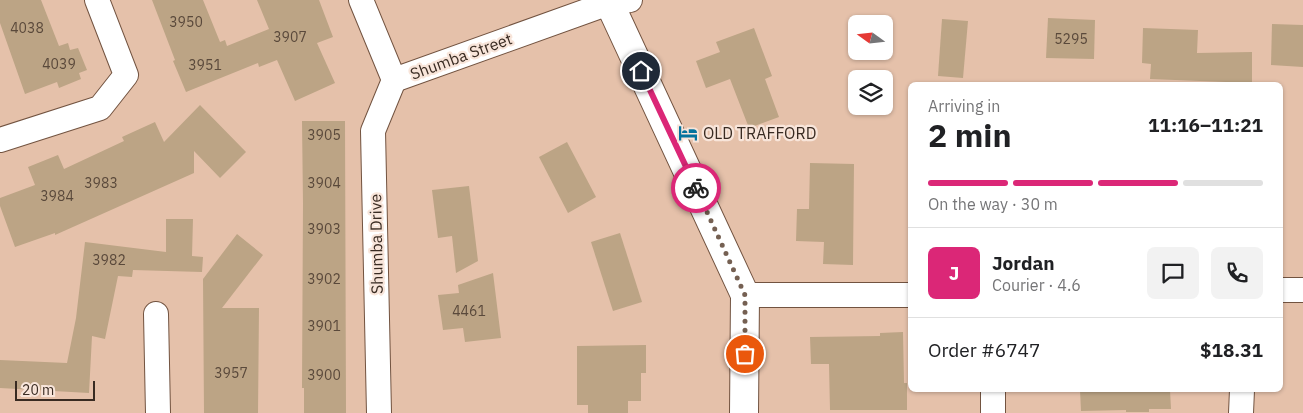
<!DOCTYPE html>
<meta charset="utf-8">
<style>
body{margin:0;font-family:"IBM Plex Sans",sans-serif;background:#f2f2f2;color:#202124;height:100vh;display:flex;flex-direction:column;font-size:19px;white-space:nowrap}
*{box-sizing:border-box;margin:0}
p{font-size:16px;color:#757577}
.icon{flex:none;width:28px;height:28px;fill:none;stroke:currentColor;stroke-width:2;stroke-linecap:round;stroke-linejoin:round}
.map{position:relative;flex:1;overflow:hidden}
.details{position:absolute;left:908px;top:82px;width:375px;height:310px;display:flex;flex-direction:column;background:#fff;border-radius:8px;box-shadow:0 1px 4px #0004}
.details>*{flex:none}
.needle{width:32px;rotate:285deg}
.tools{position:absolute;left:848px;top:15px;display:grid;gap:10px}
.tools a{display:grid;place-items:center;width:45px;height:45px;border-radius:8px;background:#fff;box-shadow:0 1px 4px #0004;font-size:25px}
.scale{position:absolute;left:15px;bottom:12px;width:80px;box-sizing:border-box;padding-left:5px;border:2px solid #392b22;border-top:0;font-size:14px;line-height:18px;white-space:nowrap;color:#392b22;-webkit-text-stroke:4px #f8e5da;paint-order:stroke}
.pin{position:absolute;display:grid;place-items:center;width:42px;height:42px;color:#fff;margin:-21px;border:2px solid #fff;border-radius:50%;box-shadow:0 1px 5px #0007}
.courier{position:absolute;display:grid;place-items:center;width:50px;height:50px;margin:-25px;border:4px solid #db2777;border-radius:50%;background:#fff;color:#222;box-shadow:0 1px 6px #0007}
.summary em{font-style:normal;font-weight:700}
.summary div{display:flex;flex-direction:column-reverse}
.summary{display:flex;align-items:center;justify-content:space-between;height:85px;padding:0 20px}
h1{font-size:32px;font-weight:700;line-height:38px}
.bar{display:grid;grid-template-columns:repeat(4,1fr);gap:8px 5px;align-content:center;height:60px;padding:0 20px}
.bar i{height:6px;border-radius:4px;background:#e0e0e0}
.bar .on{background:#db2777}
.bar p{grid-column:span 4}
.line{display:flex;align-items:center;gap:12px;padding:0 20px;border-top:1px solid #e0e0e0}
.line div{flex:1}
.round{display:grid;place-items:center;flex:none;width:52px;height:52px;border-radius:8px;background:#f2f2f2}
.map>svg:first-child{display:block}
.building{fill:#bca485}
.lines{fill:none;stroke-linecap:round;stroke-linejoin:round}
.street-casing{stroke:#725340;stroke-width:26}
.secondary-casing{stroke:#725340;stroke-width:30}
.street{stroke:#fff;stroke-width:24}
.secondary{stroke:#fff;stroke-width:28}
.done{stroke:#756052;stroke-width:5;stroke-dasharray:0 9}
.route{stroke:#db2777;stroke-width:6}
.labels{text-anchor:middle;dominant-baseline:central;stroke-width:4.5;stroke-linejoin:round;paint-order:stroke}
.number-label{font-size:14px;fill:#5a493b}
.street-label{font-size:16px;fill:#392b22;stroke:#f8e5da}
.poi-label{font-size:16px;fill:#392b22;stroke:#f8e5da;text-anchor:start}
</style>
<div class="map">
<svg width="1303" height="413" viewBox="0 0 1303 413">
<rect width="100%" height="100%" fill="#e5c1aa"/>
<g class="building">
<polygon points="0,0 41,0 59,46 68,43 70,50 78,48 87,70 79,73 81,79 59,88 57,82 25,94 0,23"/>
<polygon points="152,0 203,0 220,42 225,40 227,46 269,29 257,0 319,0 333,37 317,43 335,83 295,101 277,60 259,67 258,63 186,92 173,61 175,60"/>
<polygon points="1048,18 1095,20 1094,59 1046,58"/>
<polygon points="942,19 968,21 963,78 938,76"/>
<polygon points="1272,24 1303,25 1303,67 1271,65"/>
<polygon points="754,28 772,76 765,79 779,117 749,128 730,79 706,88 696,61 720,52 716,42"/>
<polygon points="1143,28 1198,30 1197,53 1252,52 1252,85 1226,85 1226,82 1150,79 1151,64 1142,63"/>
<polygon points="200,105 246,152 220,178 194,151 194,173 55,235 55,233 15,247 0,206 0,198 35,185 28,167 58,155 64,169 124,141 122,137 155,122 164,142"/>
<polygon points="302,121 345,121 346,413 304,413 304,388 302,388 303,203 303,204"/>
<polygon points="567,142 596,197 568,213 539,157"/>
<polygon points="810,163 854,164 853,265 823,264 824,242 796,241 797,209 809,209"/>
<polygon points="469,186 478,261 456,273 452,236 438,238 432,190"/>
<polygon points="166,219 193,219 192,256 203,257 202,272 133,270 132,277 118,276 105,339 92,336 89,393 0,388 0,360 67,363 76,318 85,242 166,252"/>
<polygon points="620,233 642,302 613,311 591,242"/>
<polygon points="237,234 263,255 222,308 259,308 258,413 204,413 203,279"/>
<polygon points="493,273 501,338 465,342 463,328 443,330 438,295 459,293 458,285"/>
<polygon points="903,332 904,383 907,383 907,410 830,410 829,364 811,364 810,337 880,336 880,333"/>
<polygon points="646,345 646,373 641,373 641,401 628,401 628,413 588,413 588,405 577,405 577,346"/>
<polygon points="1080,390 1170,390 1171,409 1149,409 1149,412 1126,412 1126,410 1081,411"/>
</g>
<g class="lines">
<g class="street-casing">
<g id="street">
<polyline points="361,0 394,80 609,3 630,0"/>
<polyline points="0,140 100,108 126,75 97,0"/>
<polyline points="1280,290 1303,290"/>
<polyline points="745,295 910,295"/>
<polyline points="156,314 158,413"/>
<polyline points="379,413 373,131 394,80"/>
<polyline points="993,413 993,390"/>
<polyline points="1241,413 1242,390"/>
</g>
</g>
<g class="secondary-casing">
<polyline id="secondary" points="608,0 745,295 744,413"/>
</g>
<use href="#street" class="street"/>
<use href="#secondary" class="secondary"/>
</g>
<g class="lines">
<polyline class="done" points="696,188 745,295 745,354"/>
<polyline class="route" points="641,71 696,188"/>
</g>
<defs>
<g id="hotel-bare" transform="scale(1.5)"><path d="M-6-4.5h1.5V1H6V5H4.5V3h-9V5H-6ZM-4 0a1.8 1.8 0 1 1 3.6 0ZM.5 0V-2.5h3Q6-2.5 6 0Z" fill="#04739e" stroke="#f8e5da" stroke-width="2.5" paint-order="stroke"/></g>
</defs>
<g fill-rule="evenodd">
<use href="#hotel-bare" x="688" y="133"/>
</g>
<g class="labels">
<g class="number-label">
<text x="186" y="22">3950</text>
<text x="27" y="28">4038</text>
<text x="290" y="37">3907</text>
<text x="1071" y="39">5295</text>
<text x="59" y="64">4039</text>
<text x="205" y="65">3951</text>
<text x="324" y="135">3905</text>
<text x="101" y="183">3983</text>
<text x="324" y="183">3904</text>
<text x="57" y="196">3984</text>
<text x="324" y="229">3903</text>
<text x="109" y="260">3982</text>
<text x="324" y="279">3902</text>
<text x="469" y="311">4461</text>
<text x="324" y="326">3901</text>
<text x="231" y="373">3957</text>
<text x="324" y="375">3900</text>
</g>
<g class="street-label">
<text transform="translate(461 56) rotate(-20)">Shumba Street</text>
<text transform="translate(376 244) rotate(-91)">Shumba Drive</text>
</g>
<g class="poi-label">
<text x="703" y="133">OLD TRAFFORD</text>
</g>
</g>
</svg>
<div class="tools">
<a><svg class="needle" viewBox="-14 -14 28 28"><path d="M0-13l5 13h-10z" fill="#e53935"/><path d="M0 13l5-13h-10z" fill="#757577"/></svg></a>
<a><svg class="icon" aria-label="layers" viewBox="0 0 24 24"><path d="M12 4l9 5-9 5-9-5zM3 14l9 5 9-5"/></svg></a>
</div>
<div class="scale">20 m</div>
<div class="pin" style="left:745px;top:354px;background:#ea580c"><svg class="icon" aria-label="bag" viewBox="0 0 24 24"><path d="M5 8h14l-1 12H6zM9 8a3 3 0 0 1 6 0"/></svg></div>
<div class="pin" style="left:641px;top:71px;background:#1f2937"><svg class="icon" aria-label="home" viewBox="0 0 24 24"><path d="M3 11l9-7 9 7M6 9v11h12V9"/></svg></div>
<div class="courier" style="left:696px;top:188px"><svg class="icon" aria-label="bike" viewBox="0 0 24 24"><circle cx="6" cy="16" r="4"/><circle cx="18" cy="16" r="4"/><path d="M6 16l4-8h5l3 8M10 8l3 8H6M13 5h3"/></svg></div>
<section class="details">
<div class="summary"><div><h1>2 min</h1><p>Arriving in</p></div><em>11:16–11:21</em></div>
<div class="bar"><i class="on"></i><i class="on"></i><i class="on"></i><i></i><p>On the way · 30 m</p></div>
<div class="line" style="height:90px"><b class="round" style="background:#db2777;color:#fff">J</b><div><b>Jordan</b><p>Courier · 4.6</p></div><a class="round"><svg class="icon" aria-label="chat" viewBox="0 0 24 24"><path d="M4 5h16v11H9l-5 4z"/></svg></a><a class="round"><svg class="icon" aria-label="phone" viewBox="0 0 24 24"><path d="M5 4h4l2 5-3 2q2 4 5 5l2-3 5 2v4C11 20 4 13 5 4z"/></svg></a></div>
<div class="line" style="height:65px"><div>Order #6747</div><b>$18.31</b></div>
</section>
</div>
